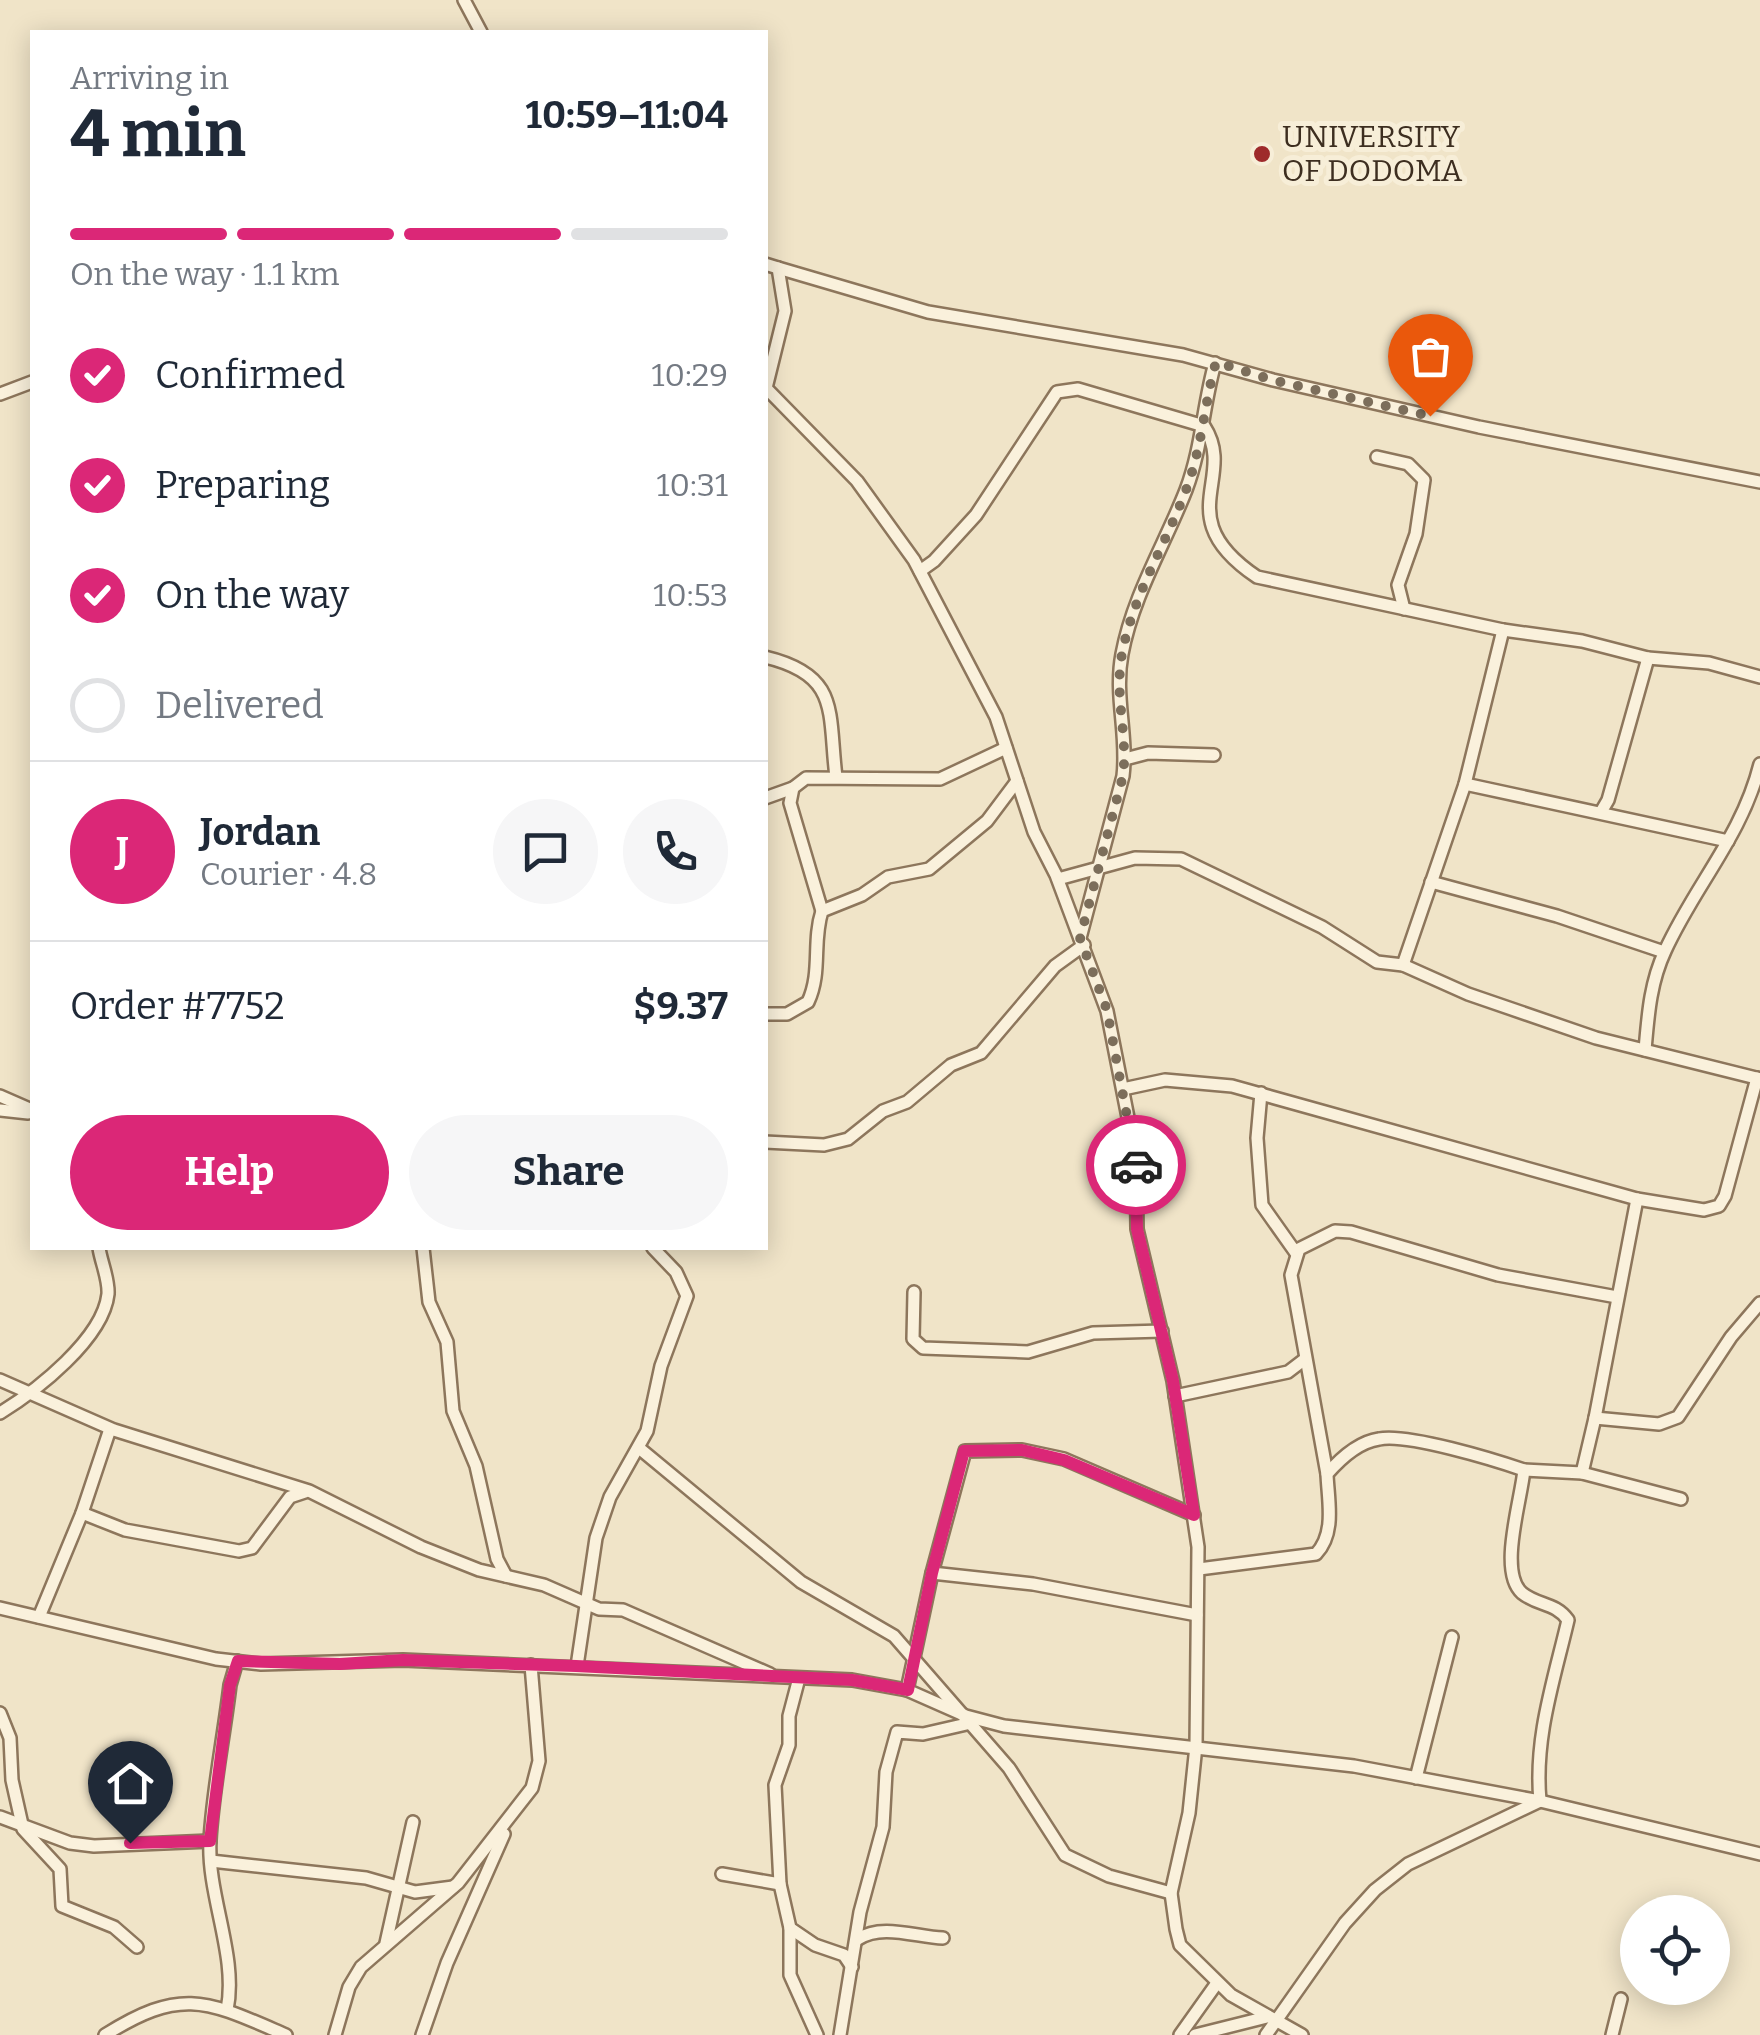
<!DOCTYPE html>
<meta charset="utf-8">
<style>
body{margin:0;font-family:Bitter,serif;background:#f6f6f7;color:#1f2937;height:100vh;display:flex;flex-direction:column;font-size:38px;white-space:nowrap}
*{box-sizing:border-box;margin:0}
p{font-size:32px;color:#747a83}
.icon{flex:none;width:55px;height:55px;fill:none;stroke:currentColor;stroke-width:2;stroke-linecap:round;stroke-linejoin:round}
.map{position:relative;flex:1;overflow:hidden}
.panel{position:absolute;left:30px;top:30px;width:738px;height:1220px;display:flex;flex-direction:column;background:#fff;border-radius:0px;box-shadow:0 5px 25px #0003}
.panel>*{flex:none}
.fabs{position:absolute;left:1620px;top:1895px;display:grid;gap:20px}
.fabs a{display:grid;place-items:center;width:110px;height:110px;border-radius:50%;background:#fff;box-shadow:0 5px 25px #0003;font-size:50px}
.pin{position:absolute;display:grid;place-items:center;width:85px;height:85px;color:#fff;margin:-102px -42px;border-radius:50% 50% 50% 0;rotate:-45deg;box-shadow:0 0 10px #0007}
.pin .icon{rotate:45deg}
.courier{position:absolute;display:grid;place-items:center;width:100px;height:100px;margin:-50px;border:8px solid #db2777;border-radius:50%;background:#fff;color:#222;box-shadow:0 2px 12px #0007}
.summary em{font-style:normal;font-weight:700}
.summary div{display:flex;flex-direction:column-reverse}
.summary{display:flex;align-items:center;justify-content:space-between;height:170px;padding:0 40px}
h1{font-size:65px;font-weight:700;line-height:75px}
.bar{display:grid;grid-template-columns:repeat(4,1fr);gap:15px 10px;align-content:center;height:120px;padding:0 40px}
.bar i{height:12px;border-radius:8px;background:#e0e1e3}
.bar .active{background:#db2777}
.bar p{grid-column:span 4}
.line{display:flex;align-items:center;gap:25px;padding:0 40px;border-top:2px solid #e0e1e3}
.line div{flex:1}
.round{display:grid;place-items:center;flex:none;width:105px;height:105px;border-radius:52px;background:#f6f6f7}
ol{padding:0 40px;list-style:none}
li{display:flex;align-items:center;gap:30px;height:110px}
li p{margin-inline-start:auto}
li .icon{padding:10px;border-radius:50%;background:#db2777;color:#fff;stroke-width:4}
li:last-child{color:#747a83}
li i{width:55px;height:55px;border:5px solid #e0e1e3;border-radius:50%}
.cta{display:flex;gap:20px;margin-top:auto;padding:20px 40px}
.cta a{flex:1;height:115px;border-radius:60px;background:#db2777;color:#fff;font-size:40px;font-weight:700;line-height:115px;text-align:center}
.cta a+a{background:#f6f6f7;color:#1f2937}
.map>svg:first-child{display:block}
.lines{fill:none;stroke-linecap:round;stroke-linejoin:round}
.minor-casing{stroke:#8d765c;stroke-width:16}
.minor{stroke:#faf1dc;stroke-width:11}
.done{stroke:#7c6e5b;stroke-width:10;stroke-dasharray:0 18}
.route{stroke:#db2777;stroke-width:12}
.poi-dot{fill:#9e2a2b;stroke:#f7eed8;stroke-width:4}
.labels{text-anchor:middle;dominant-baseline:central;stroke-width:10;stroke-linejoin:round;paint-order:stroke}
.poi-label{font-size:30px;fill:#3d2e20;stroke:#f7eed8;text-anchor:start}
</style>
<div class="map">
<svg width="1760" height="2035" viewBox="0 0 1760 2035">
<rect width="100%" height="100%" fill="#f0e4c8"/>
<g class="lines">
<g class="minor-casing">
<g id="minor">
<polyline points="464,0 481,32"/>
<polyline points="765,264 778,268 785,311 766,388 857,481 914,560 996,717 1034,832 1056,875 1107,1011 1136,1158 1137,1229 1173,1381 1198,1547 1196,1746 1189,1813 1171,1893 1176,1929 1180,1945 1231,1995 1302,2035"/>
<polyline points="778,268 928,312 1183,355 1273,380 1479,427 1760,482"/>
<polyline points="0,394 32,382"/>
<polyline points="1377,457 1408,464 1424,480 1416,534 1398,585 1404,609"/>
<path d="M 920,571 L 934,561 L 976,515 L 1057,392 L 1078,389 L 1204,426 C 1238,478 1168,517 1257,577 L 1503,630 L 1582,641 L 1648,658 L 1709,663 L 1760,677"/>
<path d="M 765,657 C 841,675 828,713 836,777"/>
<polyline points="1125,759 1148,753 1214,755"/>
<polyline points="1465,784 1728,841"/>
<polyline points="765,798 793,788"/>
<polyline points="1601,812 1608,800 1648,658"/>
<polyline points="1058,879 1135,858 1181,859 1322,927 1377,962 1403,965 1468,994 1596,1038 1760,1079"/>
<polyline points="1431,882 1557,916 1664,952"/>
<polyline points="822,911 790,803 793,788 806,778 940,779 1006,748"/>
<path d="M 1080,938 L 1123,776 C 1128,734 1114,696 1122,654 C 1133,595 1165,544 1186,490 C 1202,448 1203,405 1215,363"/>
<polyline points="1403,965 1465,784 1503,630"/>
<path d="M 765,1014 L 787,1014 L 808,1002 C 822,972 812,942 822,911 L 862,895 L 888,877 L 929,869 L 987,821 L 1017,781"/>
<path d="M 1645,1050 C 1648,1016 1650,983 1665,951 C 1695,885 1742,836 1760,764"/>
<polyline points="1123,1089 1165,1080 1232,1086 1637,1199 1704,1210 1719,1206 1725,1196 1757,1078"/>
<polyline points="1261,1093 1257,1138 1262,1205 1296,1253"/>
<polyline points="0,1096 32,1110"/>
<polyline points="0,1110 28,1113"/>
<polyline points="765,1142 824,1145 848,1139 883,1111 907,1102 951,1065 981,1053 1055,966 1084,945"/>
<polyline points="423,1248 429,1302 447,1342 453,1411 476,1466 497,1559 506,1576"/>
<polyline points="914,1292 913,1339 923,1348 1028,1352 1093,1333 1162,1331"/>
<polyline points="0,1380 114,1430 309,1491 421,1547 479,1570 544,1585 599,1609 623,1610 770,1674"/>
<polyline points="1175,1396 1288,1372 1305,1359"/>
<path d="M 0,1413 C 36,1391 103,1339 108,1294 C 109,1279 101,1262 99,1248"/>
<polyline points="1595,1418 1637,1199"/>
<polyline points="639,1448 801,1582 894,1636 1009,1768 1065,1855 1109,1876 1171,1893"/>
<polyline points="1582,1473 1681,1499"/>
<polyline points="1327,1474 1291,1275 1299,1249 1335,1231 1351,1232 1498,1275 1617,1297"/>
<polyline points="82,1513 125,1530 239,1551 252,1548 290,1497 305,1492"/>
<path d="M 1199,1569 L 1316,1554 C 1336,1533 1328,1501 1327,1474 C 1340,1459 1358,1442 1379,1439 C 1407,1433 1495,1460 1524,1470"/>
<polyline points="932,1573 1033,1584 1197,1615"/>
<polyline points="0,1608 216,1659 261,1664 403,1660 852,1680 907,1690 966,1716 1004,1726 1354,1766 1540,1801 1760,1854"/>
<polyline points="39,1617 82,1513 110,1429"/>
<polyline points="577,1666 596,1538 610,1497 647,1431 661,1366 687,1296 676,1272 653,1248"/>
<polyline points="799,1678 789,1716 789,1745 775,1785 780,1884 790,1928 815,1945 844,1955 852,1967"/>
<polyline points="907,1690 932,1573 965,1451 1022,1450 1064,1459 1194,1515"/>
<polyline points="0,1713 10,1738 12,1780 23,1829 60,1869 62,1906 114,1927 137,1947"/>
<polyline points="1416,1778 1452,1637"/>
<path d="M 1540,1801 C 1534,1738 1554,1680 1568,1620 C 1555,1602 1538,1606 1522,1593 C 1498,1572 1521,1501 1524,1470 L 1582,1473 L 1595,1418 L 1659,1424 L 1678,1417 L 1731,1337 L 1760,1303"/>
<polyline points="0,1817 70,1843 94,1846 210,1841"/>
<polyline points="211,1861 366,1878 415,1892 453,1887"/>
<polyline points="722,1874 780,1884"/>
<polyline points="790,1928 790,1975 817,2035"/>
<path d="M 858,1939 C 882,1923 916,1937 943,1938"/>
<polyline points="386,1943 413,1822"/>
<path d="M 227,2010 C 238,1956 207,1896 210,1840 C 213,1789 224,1736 230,1685 L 237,1661"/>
<path d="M 105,2035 C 183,1986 207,2001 286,2035"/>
<polyline points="335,2035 349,1987 361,1967 458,1883 532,1788 539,1761 531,1665"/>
<polyline points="422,2035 447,1963 504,1834"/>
<polyline points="840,2035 860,1912 883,1827 886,1772 897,1732 923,1734 971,1723"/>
<polyline points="1180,2035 1217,1983"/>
<polyline points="1195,2035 1267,2017"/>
<polyline points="1266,2035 1345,1923 1375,1890 1408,1864 1540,1801"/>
<polyline points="1612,2035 1621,1999"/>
</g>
</g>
<use href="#minor" class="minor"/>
</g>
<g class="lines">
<path class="done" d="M 1136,1165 L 1107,1010 L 1080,938 L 1123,776 C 1128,734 1114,696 1122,654 C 1133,595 1166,544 1186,490 C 1202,448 1204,405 1216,362 L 1272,380 L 1430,416"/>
<polyline class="route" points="130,1843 210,1841 230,1685 238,1661 340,1664 403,1660 576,1666 852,1680 908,1690 932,1573 964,1451 1022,1450 1064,1460 1194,1515 1173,1381 1137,1229 1136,1165"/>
</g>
<circle class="poi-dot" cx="1262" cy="154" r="10"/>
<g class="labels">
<g class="poi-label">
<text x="1282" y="137">UNIVERSITY<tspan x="1282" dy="34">OF DODOMA</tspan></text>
</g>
</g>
</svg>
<div class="fabs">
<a><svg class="icon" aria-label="locate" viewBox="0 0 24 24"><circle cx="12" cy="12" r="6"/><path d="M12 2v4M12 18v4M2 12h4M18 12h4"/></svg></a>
</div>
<div class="pin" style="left:1430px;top:416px;background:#ea580c"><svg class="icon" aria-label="bag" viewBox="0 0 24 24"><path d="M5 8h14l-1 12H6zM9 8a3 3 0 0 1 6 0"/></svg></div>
<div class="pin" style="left:130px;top:1843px;background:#1f2937"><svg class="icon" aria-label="home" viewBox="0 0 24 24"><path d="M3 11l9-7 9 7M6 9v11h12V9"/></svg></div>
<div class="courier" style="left:1136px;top:1165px"><svg class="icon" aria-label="car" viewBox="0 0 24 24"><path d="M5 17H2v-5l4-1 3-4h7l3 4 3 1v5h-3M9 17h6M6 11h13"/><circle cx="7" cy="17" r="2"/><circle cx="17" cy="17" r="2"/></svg></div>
<section class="panel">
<div class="summary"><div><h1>4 min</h1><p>Arriving in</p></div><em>10:59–11:04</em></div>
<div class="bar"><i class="active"></i><i class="active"></i><i class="active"></i><i></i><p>On the way · 1.1 km</p></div>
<ol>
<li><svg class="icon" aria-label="check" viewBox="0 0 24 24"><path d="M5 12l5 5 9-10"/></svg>Confirmed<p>10:29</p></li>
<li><svg class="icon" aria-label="check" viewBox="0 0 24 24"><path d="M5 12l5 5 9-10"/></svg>Preparing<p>10:31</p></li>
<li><svg class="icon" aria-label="check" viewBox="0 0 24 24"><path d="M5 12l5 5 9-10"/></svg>On the way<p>10:53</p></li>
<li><i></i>Delivered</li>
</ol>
<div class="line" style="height:180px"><b class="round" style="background:#db2777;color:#fff">J</b><div><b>Jordan</b><p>Courier · 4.8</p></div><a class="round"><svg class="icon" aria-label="chat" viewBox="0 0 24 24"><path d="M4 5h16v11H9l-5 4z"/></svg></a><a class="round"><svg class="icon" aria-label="phone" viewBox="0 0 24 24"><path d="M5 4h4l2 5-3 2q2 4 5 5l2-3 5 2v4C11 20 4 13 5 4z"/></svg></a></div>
<div class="line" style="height:130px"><div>Order #7752</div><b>$9.37</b></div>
<div class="cta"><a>Help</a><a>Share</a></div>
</section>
</div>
